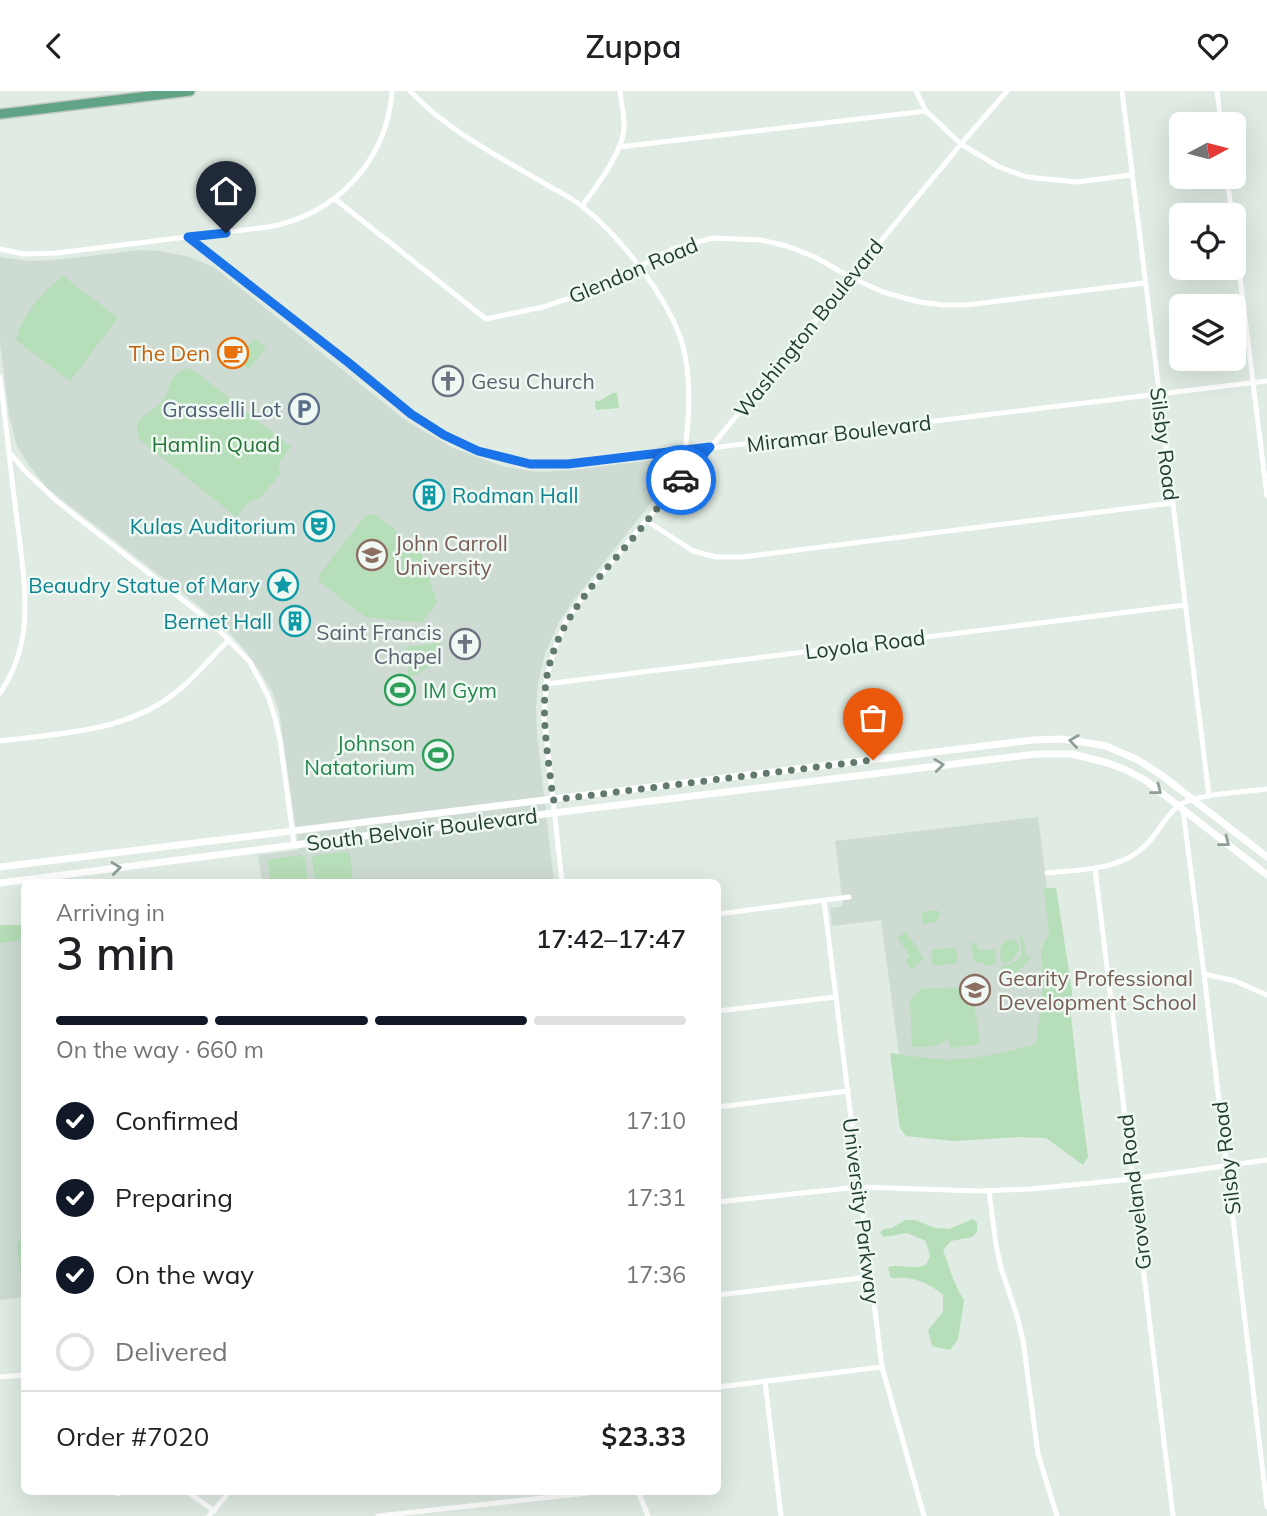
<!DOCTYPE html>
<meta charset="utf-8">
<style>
body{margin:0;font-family:Mulish,sans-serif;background:#f6f6f6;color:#202124;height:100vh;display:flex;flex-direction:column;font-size:26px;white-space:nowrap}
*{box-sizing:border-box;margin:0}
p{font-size:23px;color:#757577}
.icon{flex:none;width:38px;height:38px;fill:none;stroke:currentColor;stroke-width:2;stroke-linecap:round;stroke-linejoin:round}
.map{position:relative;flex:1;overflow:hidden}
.sheet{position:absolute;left:21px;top:788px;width:700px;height:616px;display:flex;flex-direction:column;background:#fff;border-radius:10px;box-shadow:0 7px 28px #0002}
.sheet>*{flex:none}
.needle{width:46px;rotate:83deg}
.buttons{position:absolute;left:1169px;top:21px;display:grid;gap:14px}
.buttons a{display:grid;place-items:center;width:77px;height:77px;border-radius:10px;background:#fff;box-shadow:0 7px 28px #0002;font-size:35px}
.pin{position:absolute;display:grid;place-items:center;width:60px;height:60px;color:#fff;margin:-72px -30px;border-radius:50% 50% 50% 0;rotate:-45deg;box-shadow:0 0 7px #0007}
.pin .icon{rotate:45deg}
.courier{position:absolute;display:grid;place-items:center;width:70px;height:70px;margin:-35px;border:5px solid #1a73e8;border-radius:50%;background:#fff;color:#222;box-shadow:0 2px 9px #0007}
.head em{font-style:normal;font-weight:600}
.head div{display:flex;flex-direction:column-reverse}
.head{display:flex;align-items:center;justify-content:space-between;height:119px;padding:0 35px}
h1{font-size:46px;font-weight:600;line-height:52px}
.bar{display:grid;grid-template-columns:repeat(4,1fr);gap:10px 7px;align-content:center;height:84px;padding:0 35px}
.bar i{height:9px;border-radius:5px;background:#e0e0e0}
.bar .current{background:#111827}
.bar p{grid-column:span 4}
.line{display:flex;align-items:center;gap:18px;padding:0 35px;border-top:2px solid #e0e0e0}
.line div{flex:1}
ol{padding:0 35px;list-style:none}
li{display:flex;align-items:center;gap:21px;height:77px}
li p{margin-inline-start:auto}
li .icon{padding:7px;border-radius:50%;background:#111827;color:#fff;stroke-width:4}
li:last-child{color:#757577}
li i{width:38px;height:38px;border:4px solid #e0e0e0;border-radius:50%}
header{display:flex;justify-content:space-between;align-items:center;height:91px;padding:0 35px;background:#fff;font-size:32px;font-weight:600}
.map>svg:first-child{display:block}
.built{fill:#cddbd2}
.green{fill:#b6deb8}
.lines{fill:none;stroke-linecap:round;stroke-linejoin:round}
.primary-casing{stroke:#c0c8c4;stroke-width:12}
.minor{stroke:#fff;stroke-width:5}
.tertiary{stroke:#fff;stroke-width:7}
.primary{stroke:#60a485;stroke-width:9}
.oneway{stroke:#8f9e96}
.done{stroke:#62796d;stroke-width:7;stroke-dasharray:0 12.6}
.route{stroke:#1a73e8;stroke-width:9}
.labels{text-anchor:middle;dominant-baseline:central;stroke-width:5;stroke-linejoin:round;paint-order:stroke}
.street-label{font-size:21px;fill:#1f3c2e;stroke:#eff8f2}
.food-label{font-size:21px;fill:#c56008;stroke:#eff8f2;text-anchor:end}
.worship-label{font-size:21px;fill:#5b616d;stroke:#eff8f2;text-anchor:start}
.service-label{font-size:21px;fill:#4e5e75;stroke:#eff8f2;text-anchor:end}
.park-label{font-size:21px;fill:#267635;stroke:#eff8f2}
.culture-label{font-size:21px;fill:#0d838f;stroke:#eff8f2;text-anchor:end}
.education-label{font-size:21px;fill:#785e54;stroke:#eff8f2;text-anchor:start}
.leisure-label{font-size:21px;fill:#27864d;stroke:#eff8f2;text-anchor:start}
</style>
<header><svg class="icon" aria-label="back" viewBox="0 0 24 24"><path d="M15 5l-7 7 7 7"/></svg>Zuppa<svg class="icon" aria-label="heart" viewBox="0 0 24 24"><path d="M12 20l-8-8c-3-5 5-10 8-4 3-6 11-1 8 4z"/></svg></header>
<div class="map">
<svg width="1267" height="1425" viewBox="0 0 1267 1425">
<rect width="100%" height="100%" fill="#dfebe3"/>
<g class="built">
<polygon points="140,159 160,160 190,166 215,177 405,329 453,357 505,376 539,381 574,379 661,368 666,374 669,380 665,394 574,509 558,533 545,563 538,592 536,615 537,643 554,791 262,791 258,764 299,759 279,620 273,602 263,585 244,558 226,538 198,514 47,397 30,376 17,355 9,325 0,251 0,166 28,170 55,169"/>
<polygon points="1038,726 1077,1033 909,1039 881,829 832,835 830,817 843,815 835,750"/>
<polygon points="24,849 24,1206 0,1209 0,852"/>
</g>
<g class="green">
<path d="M 63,185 L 118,227 L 70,290 L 16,249 C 23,223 42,201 63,185 Z"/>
<polygon points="254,247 266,256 249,278 237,269"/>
<path d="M 187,277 L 195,280 L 291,356 L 279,373 L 280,383 L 260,407 L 250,410 L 236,426 L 140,349 C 138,344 136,339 138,333 C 141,324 155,319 162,311 C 172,297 168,283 187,277 Z"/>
<polygon points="613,302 617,302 619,317 596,319 595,310 599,310"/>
<polygon points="375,423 419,458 437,512 421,532 365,526 319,490 319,484 366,424"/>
<path d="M 441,552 C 441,570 426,580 409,586 L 405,556 Z"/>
<polygon points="411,593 413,607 390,610 387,595"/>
<polygon points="346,761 350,763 353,791 315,791 312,767 316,764"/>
<polygon points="301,764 305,769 308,791 264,791 264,790 270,790 268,772 271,768"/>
<path d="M 1044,797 L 1056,797 L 1072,900 L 1071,925 L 1079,998 L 1088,1066 L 1083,1074 L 1046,1047 L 1018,1046 L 954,1050 L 906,1045 L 900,1037 L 890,962 C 913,965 938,970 961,968 C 986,966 1012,960 1036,953 L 1043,895 L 1041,859 L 1049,842 Z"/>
<polygon points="937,819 940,822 936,831 922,833 922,821"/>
<polygon points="0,834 24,834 24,849 0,852"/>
<polygon points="905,841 918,857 918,859 924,868 911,879 905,870 910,865 897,847"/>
<polygon points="1023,845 1026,864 1032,867 1017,881 1003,888 1001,876 1015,871 1022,864 1020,846"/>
<polygon points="1015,848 1019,854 1019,860 1014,865 1012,870 1003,873 1001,872 1000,859 1002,853 1008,849"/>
<polygon points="975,851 978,859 995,859 996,873 987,875 980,871 975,871 973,868 971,852"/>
<polygon points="956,856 958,872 933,875 931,859"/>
<path d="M 957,896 L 959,900 L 972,898 L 980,953 L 950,957 L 949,948 C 938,956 925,957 912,956 L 910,910 L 921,898 Z"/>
<path d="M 973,1128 L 977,1132 L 977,1141 L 972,1146 L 951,1150 L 943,1159 C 949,1176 954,1194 964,1209 L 958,1248 L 950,1259 L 932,1255 L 928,1239 L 943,1221 L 943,1204 C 934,1196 920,1188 907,1187 C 900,1186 897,1189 890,1186 L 888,1176 C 903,1173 909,1179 926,1174 L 930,1165 L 926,1150 L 907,1142 L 884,1146 L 880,1142 L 882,1139 L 892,1137 L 905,1129 L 915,1129 L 935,1137 L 949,1138 Z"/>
<polygon points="24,1142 24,1196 22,1194 17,1155 22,1143"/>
</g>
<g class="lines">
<g class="primary-casing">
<polyline id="primary" points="0,23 190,0"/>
</g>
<g class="minor">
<path d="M 410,0 C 447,39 496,64 542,91 C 555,99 571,106 583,116 C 621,146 676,215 685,264 C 691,297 689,328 685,360"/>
<polyline points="916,0 926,20 961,53 999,76 1027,86 1077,91 1131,84"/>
<polyline points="1122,0 1209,705"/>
<polyline points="1217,0 1221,33"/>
<polyline points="619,56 926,20"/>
<polyline points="1227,86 1232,124"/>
<polyline points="335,108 486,228 543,216 573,206 607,192 673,158 712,147 761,149 787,155 815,166 850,186 883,201 919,211 943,214 966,214 1145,192"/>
<path d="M 582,115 C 596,96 622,62 624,38 C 625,26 621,12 620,0"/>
<polyline points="1234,137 1267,405"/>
<polyline points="188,147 349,272 411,323 444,344 478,360 530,373 568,373 685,360 1267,290"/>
<path d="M 0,158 L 23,163 L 57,162 L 268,136 C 336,124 387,70 392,0"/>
<polyline points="0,286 9,361 26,381 58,411 211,531 250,571 268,605 275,627 280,649 294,753"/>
<polyline points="647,430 693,460 716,466 742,466 1172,412"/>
<polyline points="546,593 1185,514"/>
<path d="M 0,602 C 33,553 26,507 20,452 C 16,422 12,391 9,361"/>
<path d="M 0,650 C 62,642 129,641 179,599 C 197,584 212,565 229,549"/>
<polyline points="1183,719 1204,883 1267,1416"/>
<polyline points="1095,777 1173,1425"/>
<path d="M 1047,782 C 1082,778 1121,780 1147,753 C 1158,742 1167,723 1178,715 C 1193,703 1246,701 1267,698"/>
<polyline points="562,791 544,626 546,593 549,577 555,557 566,530 584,504 671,400 710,357 961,53 1007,0"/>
<polyline points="824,810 882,1276 924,1425"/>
<polyline points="718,823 849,806"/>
<polyline points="1204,883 1235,890 1267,904"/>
<polyline points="718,920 836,906"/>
<polyline points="718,1016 848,1000"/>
<polyline points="989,1100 996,1154 1001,1177 1017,1225 1023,1249 1038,1363 1057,1425"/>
<polyline points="718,1111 859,1096 979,1100 1031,1098 1132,1088 1267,1069"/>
<polyline points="718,1204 870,1186"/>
<polyline points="0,1286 24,1284"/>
<polyline points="765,1290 781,1425"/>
<polyline points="718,1296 882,1276"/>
<polyline points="110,1400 118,1403 123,1400"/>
<polyline points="184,1400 192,1404 214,1420"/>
<polyline points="638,1400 648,1425"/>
<polyline points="209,1425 230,1400"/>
<polyline points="378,1425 606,1400"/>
</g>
<g class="tertiary">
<polyline points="0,776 1033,649 1061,648 1083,651 1106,655 1138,669 1160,683 1267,766"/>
<path d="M 0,792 C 345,747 691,703 1036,663 L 1072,663 L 1108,672 L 1126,679 L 1145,689 L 1267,784"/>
</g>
<use href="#primary" class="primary"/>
</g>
<defs><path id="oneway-chevron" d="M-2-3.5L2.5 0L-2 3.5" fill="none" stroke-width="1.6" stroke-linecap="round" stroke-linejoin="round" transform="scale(1.75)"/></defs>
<g class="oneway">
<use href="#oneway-chevron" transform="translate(1074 650) rotate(-172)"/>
<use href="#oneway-chevron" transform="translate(939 674) rotate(-7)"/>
<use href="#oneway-chevron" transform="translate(1157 699) rotate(38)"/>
<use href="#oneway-chevron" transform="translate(1225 751) rotate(38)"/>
<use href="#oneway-chevron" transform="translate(116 777) rotate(-7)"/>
</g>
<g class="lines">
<path class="done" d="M 681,389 C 664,408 649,428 633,447 C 596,490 554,532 546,591 C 541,630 549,670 553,709 L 873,669"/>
<polyline class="route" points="226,142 188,146 349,272 411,323 444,344 478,360 530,373 568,373 710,356 681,389"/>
</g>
<defs>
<g id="cafe-ring" transform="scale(1.575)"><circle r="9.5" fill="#eff8f2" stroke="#e8710a" stroke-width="1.5"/><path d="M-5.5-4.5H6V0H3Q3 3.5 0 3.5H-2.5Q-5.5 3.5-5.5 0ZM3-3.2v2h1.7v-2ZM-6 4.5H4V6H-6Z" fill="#e8710a"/></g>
<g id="church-ring" transform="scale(1.575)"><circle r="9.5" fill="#eff8f2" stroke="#6b7280" stroke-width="1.5"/><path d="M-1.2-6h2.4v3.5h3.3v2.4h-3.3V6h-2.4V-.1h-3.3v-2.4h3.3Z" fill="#6b7280"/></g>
<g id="parking-ring" transform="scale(1.575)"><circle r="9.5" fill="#eff8f2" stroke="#5c6f8a" stroke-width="1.5"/><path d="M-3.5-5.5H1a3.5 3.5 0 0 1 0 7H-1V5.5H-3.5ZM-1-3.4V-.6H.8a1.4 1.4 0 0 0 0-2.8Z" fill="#5c6f8a"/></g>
<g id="building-ring" transform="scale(1.575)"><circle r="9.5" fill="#eff8f2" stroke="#0f9aa8" stroke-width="1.5"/><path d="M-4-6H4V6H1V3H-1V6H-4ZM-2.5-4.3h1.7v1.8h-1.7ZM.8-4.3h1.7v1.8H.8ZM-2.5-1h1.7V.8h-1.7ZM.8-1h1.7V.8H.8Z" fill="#0f9aa8"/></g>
<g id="theatre-ring" transform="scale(1.575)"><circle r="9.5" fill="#eff8f2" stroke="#0f9aa8" stroke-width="1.5"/><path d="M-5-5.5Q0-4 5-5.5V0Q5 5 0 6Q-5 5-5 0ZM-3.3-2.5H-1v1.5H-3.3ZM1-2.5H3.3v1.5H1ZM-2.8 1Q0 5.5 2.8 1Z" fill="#0f9aa8"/></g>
<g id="university-ring" transform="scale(1.575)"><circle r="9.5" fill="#eff8f2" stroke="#8d6e63" stroke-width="1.5"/><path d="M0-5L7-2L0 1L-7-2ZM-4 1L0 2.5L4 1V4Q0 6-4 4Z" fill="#8d6e63"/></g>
<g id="sight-ring" transform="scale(1.575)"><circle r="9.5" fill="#eff8f2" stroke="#0f9aa8" stroke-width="1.5"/><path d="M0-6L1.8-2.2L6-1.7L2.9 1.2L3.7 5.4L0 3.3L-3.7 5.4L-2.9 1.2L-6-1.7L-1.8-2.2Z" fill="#0f9aa8"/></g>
<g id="stadium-ring" transform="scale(1.575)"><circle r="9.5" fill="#eff8f2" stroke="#2e9e5b" stroke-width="1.5"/><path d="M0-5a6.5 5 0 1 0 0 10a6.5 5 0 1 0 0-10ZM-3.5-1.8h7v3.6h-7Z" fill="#2e9e5b"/></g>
<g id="school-ring" transform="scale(1.575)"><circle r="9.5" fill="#eff8f2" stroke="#8d6e63" stroke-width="1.5"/><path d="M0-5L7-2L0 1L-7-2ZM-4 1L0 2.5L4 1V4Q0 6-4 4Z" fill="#8d6e63"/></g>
</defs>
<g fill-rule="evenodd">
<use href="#cafe-ring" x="233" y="262"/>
<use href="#church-ring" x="448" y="290"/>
<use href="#parking-ring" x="304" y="318"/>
<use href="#building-ring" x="429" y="404"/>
<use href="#theatre-ring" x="319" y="435"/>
<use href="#university-ring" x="372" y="464"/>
<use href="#sight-ring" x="283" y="494"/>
<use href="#building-ring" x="295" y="530"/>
<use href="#church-ring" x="465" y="553"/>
<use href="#stadium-ring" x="400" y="599"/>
<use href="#stadium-ring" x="438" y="664"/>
<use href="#school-ring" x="975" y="899"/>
</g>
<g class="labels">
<g class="street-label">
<text transform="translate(633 179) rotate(-23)">Glendon Road</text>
<text transform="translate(808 237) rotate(-51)">Washington Boulevard</text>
<text transform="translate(839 342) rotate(-7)">Miramar Boulevard</text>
<text transform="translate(1165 353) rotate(83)">Silsby Road</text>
<text transform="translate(865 553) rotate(-7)">Loyola Road</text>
<text transform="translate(422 738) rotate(-7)">South Belvoir Boulevard</text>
<text transform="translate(1226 1067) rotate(-97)">Silsby Road</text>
<text transform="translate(1134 1101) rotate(-97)">Groveland Road</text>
<text transform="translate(862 1120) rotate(83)">University Parkway</text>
</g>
<g class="food-label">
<text x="210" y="262">The Den</text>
</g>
<g class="worship-label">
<text x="471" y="290">Gesu Church</text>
<text x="442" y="541" text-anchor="end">Saint Francis<tspan x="442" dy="24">Chapel</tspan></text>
</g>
<g class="service-label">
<text x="281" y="318">Grasselli Lot</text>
</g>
<g class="park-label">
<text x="216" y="353">Hamlin Quad</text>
</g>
<g class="culture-label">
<text x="452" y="404" text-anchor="start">Rodman Hall</text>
<text x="296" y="435">Kulas Auditorium</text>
<text x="260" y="494">Beaudry Statue of Mary</text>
<text x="272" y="530">Bernet Hall</text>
</g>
<g class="education-label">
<text x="395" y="452">John Carroll<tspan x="395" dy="24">University</tspan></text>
<text x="998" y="887">Gearity Professional<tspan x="998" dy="24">Development School</tspan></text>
</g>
<g class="leisure-label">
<text x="423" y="599">IM Gym</text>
<text x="415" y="652" text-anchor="end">Johnson<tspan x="415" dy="24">Natatorium</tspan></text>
</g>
</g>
</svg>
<div class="buttons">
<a><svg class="needle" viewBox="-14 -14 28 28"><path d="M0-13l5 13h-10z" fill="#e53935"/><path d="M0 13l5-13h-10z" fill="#757577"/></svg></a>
<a><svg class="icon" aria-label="locate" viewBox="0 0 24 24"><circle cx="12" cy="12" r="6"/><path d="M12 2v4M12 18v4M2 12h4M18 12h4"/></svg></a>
<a><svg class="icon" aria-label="layers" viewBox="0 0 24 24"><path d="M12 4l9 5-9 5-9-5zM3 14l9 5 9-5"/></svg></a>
</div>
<div class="pin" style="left:873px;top:669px;background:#ea580c"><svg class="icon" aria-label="bag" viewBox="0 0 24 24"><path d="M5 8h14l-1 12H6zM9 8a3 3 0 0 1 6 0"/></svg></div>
<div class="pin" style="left:226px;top:142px;background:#1f2937"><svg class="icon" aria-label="home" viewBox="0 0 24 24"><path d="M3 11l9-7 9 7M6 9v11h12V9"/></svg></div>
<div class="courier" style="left:681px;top:389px"><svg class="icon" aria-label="car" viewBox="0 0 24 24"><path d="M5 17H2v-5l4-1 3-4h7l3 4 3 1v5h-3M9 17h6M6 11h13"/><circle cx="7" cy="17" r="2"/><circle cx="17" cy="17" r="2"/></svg></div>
<section class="sheet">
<div class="head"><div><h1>3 min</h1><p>Arriving in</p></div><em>17:42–17:47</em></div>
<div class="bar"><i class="current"></i><i class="current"></i><i class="current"></i><i></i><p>On the way · 660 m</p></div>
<ol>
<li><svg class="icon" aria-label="check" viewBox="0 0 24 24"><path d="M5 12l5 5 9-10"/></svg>Confirmed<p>17:10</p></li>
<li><svg class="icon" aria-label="check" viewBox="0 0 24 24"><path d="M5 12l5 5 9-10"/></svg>Preparing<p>17:31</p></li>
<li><svg class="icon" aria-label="check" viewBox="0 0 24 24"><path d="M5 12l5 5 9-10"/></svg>On the way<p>17:36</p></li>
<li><i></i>Delivered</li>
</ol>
<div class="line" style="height:91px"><div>Order #7020</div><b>$23.33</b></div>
</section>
</div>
